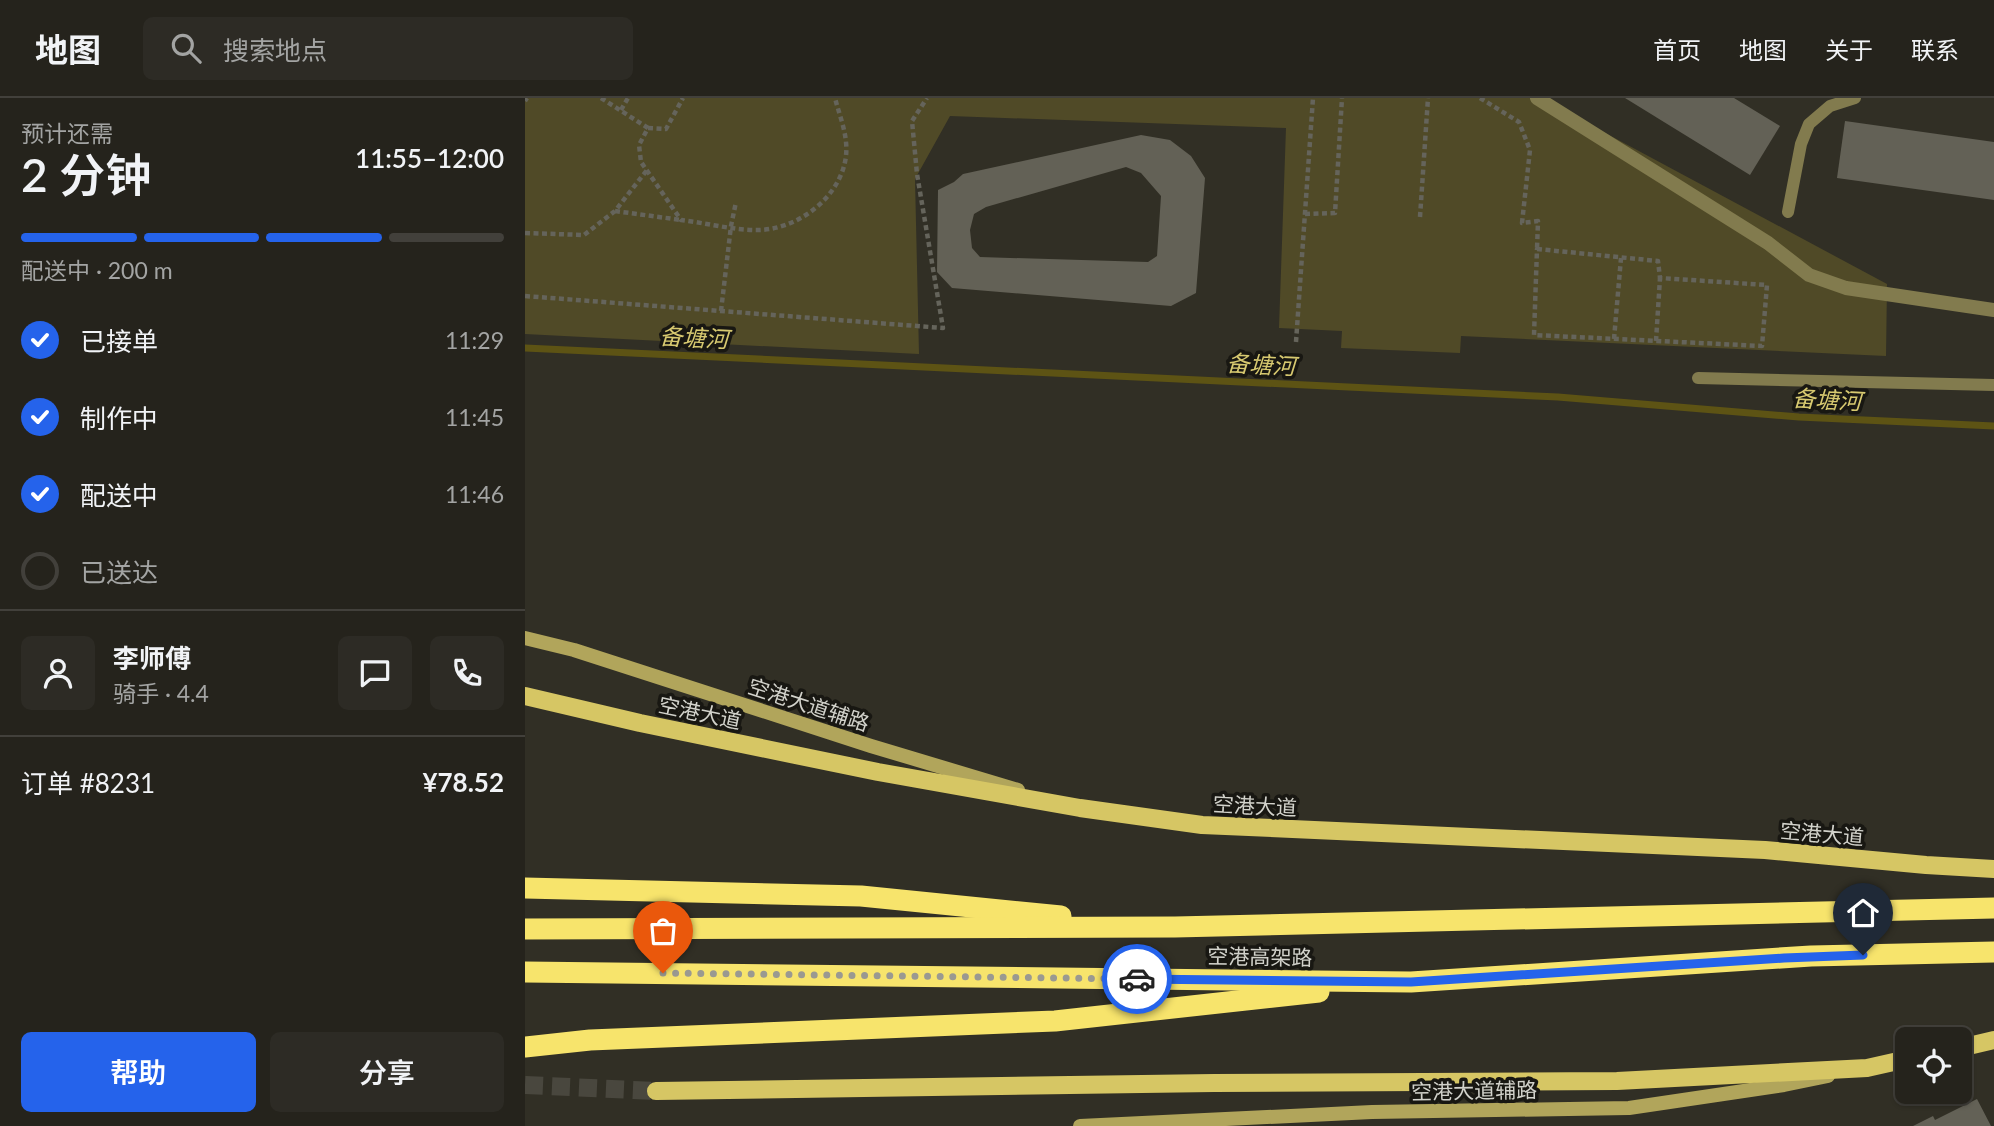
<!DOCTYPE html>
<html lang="zh">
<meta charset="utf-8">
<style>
body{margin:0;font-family:Lato,"Noto Sans SC",sans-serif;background:#2d2b25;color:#f1f3f6;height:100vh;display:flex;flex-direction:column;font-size:26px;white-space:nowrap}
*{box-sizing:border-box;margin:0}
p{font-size:23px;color:#a3a4a3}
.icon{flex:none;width:38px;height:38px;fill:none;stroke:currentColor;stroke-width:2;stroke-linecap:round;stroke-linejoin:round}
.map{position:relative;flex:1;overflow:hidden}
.side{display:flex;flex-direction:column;background:#25231c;width:525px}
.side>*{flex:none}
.tools{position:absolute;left:1370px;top:929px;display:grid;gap:14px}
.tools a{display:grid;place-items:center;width:77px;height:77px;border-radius:10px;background:#25231c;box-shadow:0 2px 5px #0004,0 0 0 2px #42403b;font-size:35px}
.pin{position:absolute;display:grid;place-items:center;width:60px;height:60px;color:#fff;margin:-72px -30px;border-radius:50% 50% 50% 0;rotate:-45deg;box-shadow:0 0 7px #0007}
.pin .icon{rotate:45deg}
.courier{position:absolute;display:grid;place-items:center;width:70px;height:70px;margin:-35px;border:5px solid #2563eb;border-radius:50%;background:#fff;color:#222;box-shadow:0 2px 9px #0007}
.summary em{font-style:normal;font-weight:600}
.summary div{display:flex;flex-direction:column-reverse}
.summary{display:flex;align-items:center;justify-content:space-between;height:119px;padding:0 21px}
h1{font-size:46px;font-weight:600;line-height:52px}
.bar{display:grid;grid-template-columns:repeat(4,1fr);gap:10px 7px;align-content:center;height:84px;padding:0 21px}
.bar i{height:9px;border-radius:5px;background:#42403b}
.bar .selected{background:#2563eb}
.bar p{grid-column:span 4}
.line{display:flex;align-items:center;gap:18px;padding:0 21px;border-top:2px solid #42403b}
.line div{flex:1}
.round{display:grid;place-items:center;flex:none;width:74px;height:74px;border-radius:10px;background:#2d2b25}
ol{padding:0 21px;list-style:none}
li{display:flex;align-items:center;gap:21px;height:77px}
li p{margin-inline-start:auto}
li .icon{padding:7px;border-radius:50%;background:#2563eb;color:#fff;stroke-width:4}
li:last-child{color:#a3a4a3}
li i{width:38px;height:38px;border:4px solid #42403b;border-radius:50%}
.action{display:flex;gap:14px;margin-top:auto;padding:14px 21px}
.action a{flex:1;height:80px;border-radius:10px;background:#2563eb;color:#fff;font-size:28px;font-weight:600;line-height:80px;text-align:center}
.action a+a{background:#2d2b25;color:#f1f3f6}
header{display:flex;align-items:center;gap:42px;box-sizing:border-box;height:98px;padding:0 35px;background:#25231c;border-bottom:2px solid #42403b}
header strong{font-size:33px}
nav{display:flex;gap:38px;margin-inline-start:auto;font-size:24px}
.search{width:490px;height:63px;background:#2d2b25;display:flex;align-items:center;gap:18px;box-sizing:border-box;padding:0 24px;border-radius:10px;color:#a3a4a3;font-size:26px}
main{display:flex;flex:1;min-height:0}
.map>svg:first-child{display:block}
.green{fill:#504a27}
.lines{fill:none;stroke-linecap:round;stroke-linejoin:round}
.stream{stroke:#5d5314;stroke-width:7}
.building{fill:#636156;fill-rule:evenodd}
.primary-tunnel{stroke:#49473e;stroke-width:18;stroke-dasharray:18 9;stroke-linecap:butt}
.path{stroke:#65645b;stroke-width:4.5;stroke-dasharray:5 3.5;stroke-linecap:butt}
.lane{stroke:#827b4e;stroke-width:12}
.street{stroke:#827b4e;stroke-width:14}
.secondary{stroke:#b1a55b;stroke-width:14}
.primary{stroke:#d6c664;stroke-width:18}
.highway{stroke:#f7e46c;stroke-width:21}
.path-bridge{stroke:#65645b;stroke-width:4.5;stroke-dasharray:5 3.5;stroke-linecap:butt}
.done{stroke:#9a9991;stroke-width:7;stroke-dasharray:0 12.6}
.route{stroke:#2563eb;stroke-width:9}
.labels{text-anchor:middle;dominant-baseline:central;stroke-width:7;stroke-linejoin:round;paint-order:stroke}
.street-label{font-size:21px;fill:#d2d2cb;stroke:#181712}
.water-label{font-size:23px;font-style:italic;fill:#d7c970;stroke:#181712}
</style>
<header>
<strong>地图</strong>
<div class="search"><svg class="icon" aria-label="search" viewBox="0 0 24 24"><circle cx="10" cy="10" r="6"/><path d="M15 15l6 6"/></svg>搜索地点</div>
<nav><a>首页</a><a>地图</a><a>关于</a><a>联系</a></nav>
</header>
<main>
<section class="side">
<div class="summary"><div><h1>2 分钟</h1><p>预计还需</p></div><em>11:55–12:00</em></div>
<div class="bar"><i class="selected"></i><i class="selected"></i><i class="selected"></i><i></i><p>配送中 · 200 m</p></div>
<ol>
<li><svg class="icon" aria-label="check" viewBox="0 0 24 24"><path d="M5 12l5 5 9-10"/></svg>已接单<p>11:29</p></li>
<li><svg class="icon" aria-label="check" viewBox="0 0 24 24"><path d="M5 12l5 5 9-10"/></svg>制作中<p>11:45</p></li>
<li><svg class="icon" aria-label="check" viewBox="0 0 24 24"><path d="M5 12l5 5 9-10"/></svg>配送中<p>11:46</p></li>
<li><i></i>已送达</li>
</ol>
<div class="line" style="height:126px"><a class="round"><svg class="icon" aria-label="person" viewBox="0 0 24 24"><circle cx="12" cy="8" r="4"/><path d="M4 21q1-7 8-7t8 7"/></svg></a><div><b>李师傅</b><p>骑手 · 4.4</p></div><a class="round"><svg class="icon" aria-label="chat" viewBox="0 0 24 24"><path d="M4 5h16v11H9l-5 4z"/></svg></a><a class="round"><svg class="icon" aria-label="phone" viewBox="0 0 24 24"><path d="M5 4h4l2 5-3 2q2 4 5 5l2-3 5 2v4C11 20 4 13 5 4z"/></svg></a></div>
<div class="line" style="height:91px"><div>订单 #8231</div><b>¥78.52</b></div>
<div class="action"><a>帮助</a><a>分享</a></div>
</section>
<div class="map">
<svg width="1469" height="1028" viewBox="0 0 1469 1028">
<rect width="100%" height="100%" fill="#312f25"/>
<polygon class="green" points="0,0 1015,0 1362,186 1361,258 936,238 935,255 816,250 817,233 754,230 761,30 425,18 390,81 394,256 0,236"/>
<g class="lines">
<polyline class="stream" points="0,250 1033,299 1274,319 1469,328"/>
</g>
<g class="building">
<polygon points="1100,0 1209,0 1255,28 1225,77"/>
<polygon points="1320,23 1469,44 1469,102 1312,80"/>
<path d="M 616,37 L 645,42 L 666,58 L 680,80 L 671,195 L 646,208 L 427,190 L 412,174 L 413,92 L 429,84 L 438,76 ZM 601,69 L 616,75 L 636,98 L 632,158 L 623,164 L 455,159 L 447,150 L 445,132 L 449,116 L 461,109 Z"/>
<polygon points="1452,1001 1466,1028 1388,1028 1408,1018 1410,1022"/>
</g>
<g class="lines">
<polyline class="primary-tunnel" points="0,987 131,993"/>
<g class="path">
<polyline points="955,0 994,24 1005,52 997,125 1013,123 1012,151"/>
<polyline points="0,3 2,0"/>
<polyline points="96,12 103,0"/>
<polyline points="123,30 141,31 158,0"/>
<polyline points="90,113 156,122"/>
</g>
<g class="lane">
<polyline points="1263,114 1276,46 1284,26 1305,8 1330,0"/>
<polyline points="1173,280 1469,287"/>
</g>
<polyline class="street" points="1012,0 1243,145 1284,177 1321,190 1469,212"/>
<g class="secondary">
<polyline points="0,540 49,552 346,648 493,692"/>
<polyline points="555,1028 847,1014 1104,1010 1259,987 1303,978"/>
</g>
<g class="primary">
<polyline points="0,598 115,625 353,674 555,710 677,727 1240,752 1401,767 1469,771"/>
<polyline points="1435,950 1469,942"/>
<polyline points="131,993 689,985 1092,983 1342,970 1382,961"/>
</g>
<g class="highway">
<polyline points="0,790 336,798 536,818"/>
<polyline points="0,831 650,829 1469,810"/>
<polyline points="0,874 886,884 1286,858 1469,854"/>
<polyline points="0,949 65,942 530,923 794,894"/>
</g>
<g class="path-bridge">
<path d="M 76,0 L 123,30 L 114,47 L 116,64 L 156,122 C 181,125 207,132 232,132 C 271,132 312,102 320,64 C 325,41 315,20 310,0"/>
<polyline points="780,116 810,115 817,0"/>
<polyline points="895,119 903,0"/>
<polyline points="0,135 59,137 90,113 122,72"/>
<polygon points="1012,151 1133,163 1135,180 1242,187 1237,248 1009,237"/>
<polyline points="0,198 418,230 392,76 387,23 402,0"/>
<polyline points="196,213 206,128 211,104"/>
<polyline points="1089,241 1096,160"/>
<polyline points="1131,243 1135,180"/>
<polyline points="771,244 788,0"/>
</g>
</g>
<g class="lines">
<polyline class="done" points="138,875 612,881"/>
<polyline class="route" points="612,881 886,884 1259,860 1338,857"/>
</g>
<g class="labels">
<g class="street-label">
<text transform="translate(284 606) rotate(18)">空港大道辅路</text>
<text transform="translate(175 614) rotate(12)">空港大道</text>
<text transform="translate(730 707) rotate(3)">空港大道</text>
<text transform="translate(1297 735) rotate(5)">空港大道</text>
<text transform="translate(735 858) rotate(1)">空港高架路</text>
<text transform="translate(949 992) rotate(-1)">空港大道辅路</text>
</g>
<g class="water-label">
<text transform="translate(169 239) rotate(3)">备塘河</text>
<text transform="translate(736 266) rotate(3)">备塘河</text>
<text transform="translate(1302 301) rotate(3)">备塘河</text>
</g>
</g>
</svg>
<div class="tools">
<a><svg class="icon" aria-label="locate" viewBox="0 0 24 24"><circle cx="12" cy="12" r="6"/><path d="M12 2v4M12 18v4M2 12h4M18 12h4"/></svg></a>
</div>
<div class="pin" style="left:138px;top:875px;background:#ea580c"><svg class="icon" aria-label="bag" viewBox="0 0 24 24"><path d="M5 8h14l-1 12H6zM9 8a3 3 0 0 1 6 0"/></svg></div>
<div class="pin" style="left:1338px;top:857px;background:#1f2937"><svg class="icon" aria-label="home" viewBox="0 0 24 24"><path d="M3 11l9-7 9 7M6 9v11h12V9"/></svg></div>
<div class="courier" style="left:612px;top:881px"><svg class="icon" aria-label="car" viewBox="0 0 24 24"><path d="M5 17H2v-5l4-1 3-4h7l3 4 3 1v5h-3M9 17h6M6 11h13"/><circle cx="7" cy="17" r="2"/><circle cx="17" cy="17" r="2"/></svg></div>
</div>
</main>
